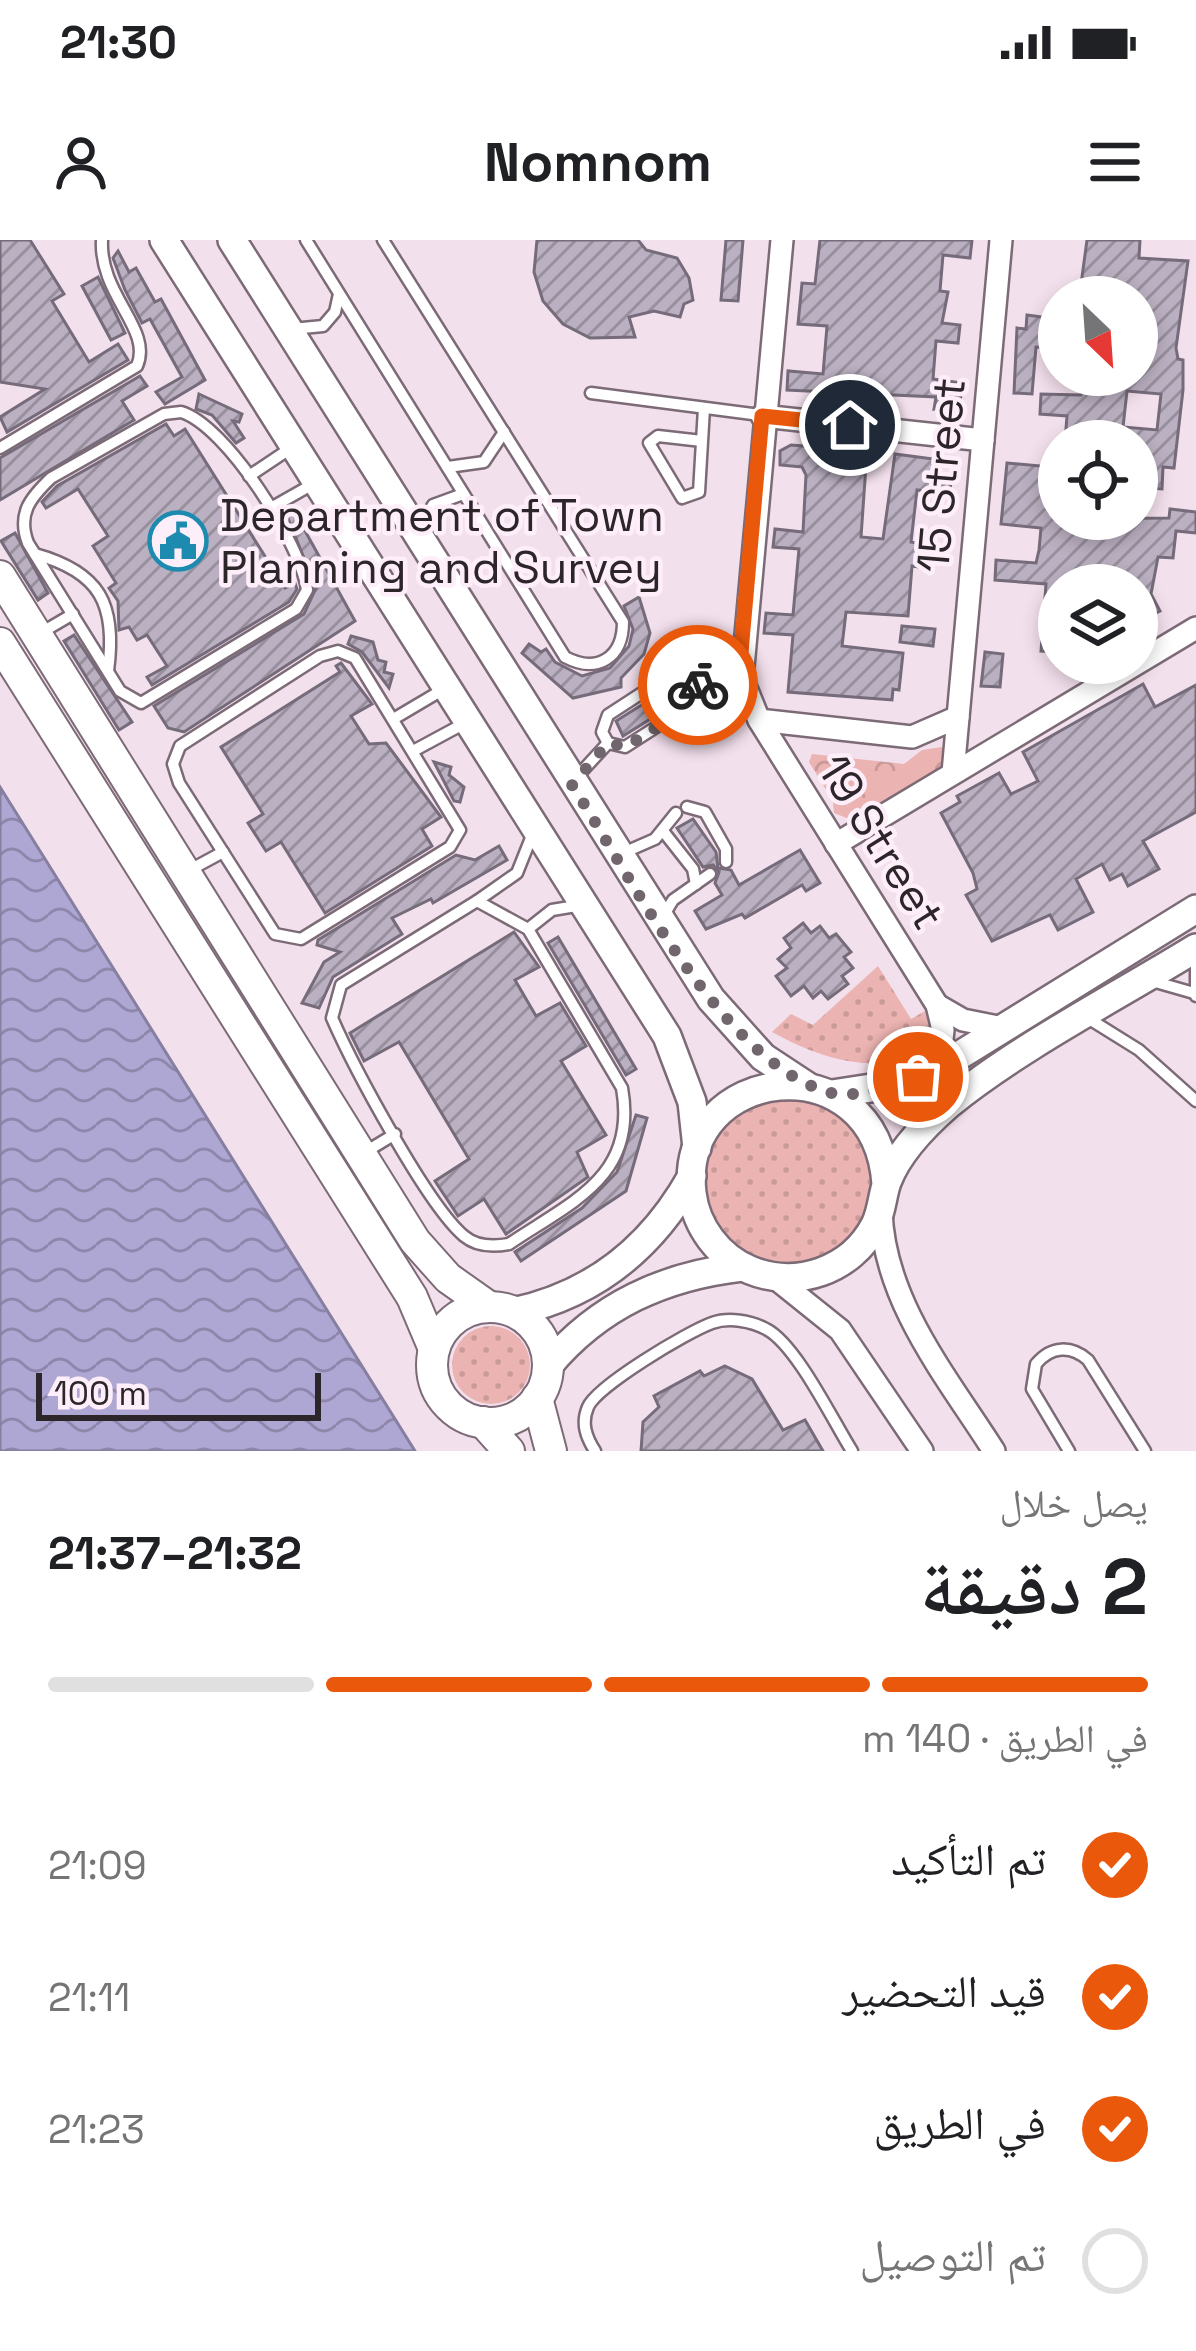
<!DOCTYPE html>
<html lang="ar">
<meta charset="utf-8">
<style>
body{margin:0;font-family:"Space Grotesk","Noto Naskh Arabic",sans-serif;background:#f2f2f2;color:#202124;direction:rtl;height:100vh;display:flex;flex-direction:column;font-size:45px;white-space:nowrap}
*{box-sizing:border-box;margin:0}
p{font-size:39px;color:#757577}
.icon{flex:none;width:66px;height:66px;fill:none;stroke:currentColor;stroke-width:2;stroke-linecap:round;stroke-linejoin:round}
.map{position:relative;height:1211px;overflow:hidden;direction:ltr}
.side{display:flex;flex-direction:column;background:#fff;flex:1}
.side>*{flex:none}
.needle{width:78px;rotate:155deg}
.buttons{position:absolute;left:1038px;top:36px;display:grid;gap:24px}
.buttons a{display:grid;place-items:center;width:120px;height:120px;border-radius:50%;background:#fff;box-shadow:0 6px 18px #0003;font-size:60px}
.scale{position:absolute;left:36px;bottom:30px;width:285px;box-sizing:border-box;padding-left:12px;border:6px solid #2c252a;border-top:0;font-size:33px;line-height:42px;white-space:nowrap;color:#2c252a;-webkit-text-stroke:9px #feeef9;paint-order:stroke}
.pin{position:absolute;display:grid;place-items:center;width:102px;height:102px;color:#fff;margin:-51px;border:6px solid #fff;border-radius:50%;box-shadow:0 3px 12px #0007}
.courier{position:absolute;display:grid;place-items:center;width:120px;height:120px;margin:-60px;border:9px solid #ea580c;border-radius:50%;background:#fff;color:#222;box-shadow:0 3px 15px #0007}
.overview em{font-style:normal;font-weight:600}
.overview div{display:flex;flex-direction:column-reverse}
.overview{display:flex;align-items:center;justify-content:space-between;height:204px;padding:0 48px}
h1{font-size:78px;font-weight:600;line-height:90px}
.bar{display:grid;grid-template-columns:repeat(4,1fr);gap:18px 12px;align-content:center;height:144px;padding:0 48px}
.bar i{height:15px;border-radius:9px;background:#e0e0e0}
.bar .on{background:#ea580c}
.bar p{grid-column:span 4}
ol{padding:0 48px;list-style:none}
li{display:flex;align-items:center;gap:36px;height:132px}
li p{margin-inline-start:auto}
li .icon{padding:12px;border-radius:50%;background:#ea580c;color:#fff;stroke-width:4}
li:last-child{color:#757577}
li i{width:66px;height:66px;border:6px solid #e0e0e0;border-radius:50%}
.status{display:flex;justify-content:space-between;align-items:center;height:84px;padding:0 60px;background:#fff;direction:ltr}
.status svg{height:33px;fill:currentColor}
header{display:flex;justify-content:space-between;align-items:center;height:156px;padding:0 48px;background:#fff;font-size:54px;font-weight:600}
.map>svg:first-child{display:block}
.grass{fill:url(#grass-dots)}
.park{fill:url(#park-crowns)}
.water{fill:url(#water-waves);stroke:#877fa0;stroke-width:3}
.building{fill:url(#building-hatch);stroke:#756b7a;stroke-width:3;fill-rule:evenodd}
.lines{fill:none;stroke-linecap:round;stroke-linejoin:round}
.service-casing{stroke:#7c6b77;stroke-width:15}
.minor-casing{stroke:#7c6b77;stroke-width:26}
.tertiary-casing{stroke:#7c6b77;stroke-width:32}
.secondary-casing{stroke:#7c6b77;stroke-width:34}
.service{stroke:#fff;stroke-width:10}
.minor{stroke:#fff;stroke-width:21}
.tertiary{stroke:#fff;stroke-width:27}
.secondary{stroke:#fff;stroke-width:30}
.done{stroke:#72666e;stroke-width:12;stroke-dasharray:0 21.6}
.route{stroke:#ea580c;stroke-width:15}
.labels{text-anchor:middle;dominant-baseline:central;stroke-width:9;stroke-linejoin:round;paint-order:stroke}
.street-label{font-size:45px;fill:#2c252a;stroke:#feeef9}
.poi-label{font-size:45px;fill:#2c252a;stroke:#feeef9;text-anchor:start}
</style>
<div class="status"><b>21:30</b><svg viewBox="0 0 49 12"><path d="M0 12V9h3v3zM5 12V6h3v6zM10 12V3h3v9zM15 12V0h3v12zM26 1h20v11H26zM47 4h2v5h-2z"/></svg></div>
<header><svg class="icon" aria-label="menu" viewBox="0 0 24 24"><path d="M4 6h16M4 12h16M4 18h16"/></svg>Nomnom<svg class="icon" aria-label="person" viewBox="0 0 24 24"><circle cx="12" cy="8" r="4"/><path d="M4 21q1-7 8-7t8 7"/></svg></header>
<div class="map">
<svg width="1196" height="1211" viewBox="0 0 1196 1211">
<defs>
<pattern id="grass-dots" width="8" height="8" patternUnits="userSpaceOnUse" patternTransform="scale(3)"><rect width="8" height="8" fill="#ebb3b1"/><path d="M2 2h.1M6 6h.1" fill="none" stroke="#ca9a98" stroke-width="1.8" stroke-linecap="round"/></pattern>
<pattern id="park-crowns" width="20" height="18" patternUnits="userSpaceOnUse" patternTransform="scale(3)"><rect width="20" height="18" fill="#ebb3b1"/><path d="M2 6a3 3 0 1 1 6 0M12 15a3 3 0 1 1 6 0" fill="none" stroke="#ca9a98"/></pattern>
<pattern id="water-waves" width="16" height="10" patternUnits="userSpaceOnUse" patternTransform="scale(3)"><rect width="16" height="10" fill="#aea6d3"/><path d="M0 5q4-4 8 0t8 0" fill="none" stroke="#8e87ab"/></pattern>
<pattern id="building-hatch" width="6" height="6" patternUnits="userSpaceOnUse" patternTransform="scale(3)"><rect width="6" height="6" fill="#bbb0c1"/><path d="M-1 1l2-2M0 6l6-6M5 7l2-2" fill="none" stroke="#988f9d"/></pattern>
</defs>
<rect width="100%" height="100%" fill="#f3e0ed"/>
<g class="grass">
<path d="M 878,726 L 911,779 L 925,771 L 931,792 L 926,813 C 873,835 821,819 772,792 L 791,774 L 813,785 Z"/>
<circle cx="789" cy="940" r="83"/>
<circle cx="491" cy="1125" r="39"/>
</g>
<polygon class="park" points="942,507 946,513 941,531 870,568 868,578 857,582 834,573 833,561 809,522 812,514 904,524 922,510"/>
<polygon class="water" points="0,547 415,1211 0,1211"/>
<g class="building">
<polygon points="0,0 30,0 64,54 52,61 89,122 118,104 128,120 7,192 0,177 45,149 0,142"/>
<polygon points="537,0 638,0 646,10 677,18 689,38 693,60 684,64 680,77 654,71 629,77 635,97 590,98 563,84 543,61 534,32"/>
<polygon points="726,0 743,0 738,61 721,60"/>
<polygon points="820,0 972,0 970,18 943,15 940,51 948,52 942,83 960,85 958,103 936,101 933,139 962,143 960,164 934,169 936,157 787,150 788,131 823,134 827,86 798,84 802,43 815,44"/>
<path d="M 1087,0 L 1140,0 L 1139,18 L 1188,21 L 1176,108 L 1178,119 L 1183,120 L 1183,150 L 1174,228 L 1163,227 L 1162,249 L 1137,247 L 1137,201 L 1065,201 L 1067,176 L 1040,174 L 1041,154 L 1081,155 L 1084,135 L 1137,135 L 1138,57 L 1080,52 ZM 1127,151 L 1161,154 L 1157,190 L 1123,187 Z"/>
<polygon points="118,11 129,32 136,28 155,62 161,59 205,140 165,164 156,152 182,137 150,79 142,83 125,50 113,18"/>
<polygon points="98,37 125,93 111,100 82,46"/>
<polygon points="1027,75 1042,77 1041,91 1051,92 1049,108 1036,107 1032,154 1014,153 1017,88 1026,89"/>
<polygon points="140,136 147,146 122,161 134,180 0,260 0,218"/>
<polygon points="199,154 242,174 239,182 233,181 244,198 236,203 212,175 196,169"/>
<polygon points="166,184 174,196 185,189 285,348 295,343 297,349 289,362 152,445 147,437 167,426 147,395 137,400 129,387 119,390 118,361 109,348 116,343 93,306 108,296 78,249 46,268 42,262 57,246"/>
<polygon points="791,205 867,211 861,297 883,299 895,214 941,220 939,237 951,239 950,254 917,250 911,302 922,304 919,327 912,326 908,376 846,372 842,406 903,413 899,450 893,449 892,460 788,452 793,395 764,393 766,373 793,375 799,309 773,307 775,289 803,292 806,235 802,227 780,225 780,211"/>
<polygon points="1007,223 1052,227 1048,260 1057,261 1059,279 1169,278 1170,269 1196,272 1196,293 1176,291 1173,318 1158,317 1151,354 1160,371 1141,380 1137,345 1059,345 1059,412 1041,411 1046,344 995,340 996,320 1036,323 1039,310 1041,288 1001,284"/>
<polygon points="294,271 355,381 184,492 168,488 154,466 304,374 316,348 287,276"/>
<polygon points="15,293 48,353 38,360 1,301"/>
<polygon points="639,357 650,393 644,414 621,438 621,447 573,458 522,413 529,404 541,412 546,409 555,422 582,436 610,428 629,406 633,389 624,366"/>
<polygon points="902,386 935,389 933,406 900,402"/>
<polygon points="74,395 132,482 119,490 64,401"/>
<polygon points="351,396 373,402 378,420 386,422 384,432 393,434 389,448 362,412 348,404"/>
<polygon points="985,412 1003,414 1000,447 981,446"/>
<polygon points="341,423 372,464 351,476 369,504 386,503 441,577 422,589 432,606 325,673 281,602 266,611 248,583 263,574 221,507 340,432 336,426"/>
<polygon points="675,444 684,458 623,496 616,481"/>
<polygon points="1143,444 1155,467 1196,445 1196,572 1143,601 1159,629 1128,646 1122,634 1110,640 1102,624 1076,639 1093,672 1058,690 1050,675 992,701 966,655 977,649 973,633 941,573 960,562 957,556 999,533 1011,554 1038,541 1023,512"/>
<polygon points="434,522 451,527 449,535 464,547 460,562 454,561"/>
<polygon points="693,579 716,612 718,628 731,630 739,645 800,610 820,643 806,651 802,645 745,678 742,674 706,689 695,671 722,655 715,643 719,632 713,625 703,627 677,588"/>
<polygon points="499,606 507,620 433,663 431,659 392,678 402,694 333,737 319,768 302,763 324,722 340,712 317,705 318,700 456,615 475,620"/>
<polygon points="803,683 811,693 820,686 829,698 836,694 851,712 844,717 853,728 842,736 848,744 828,759 821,751 813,758 804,746 791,756 776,736 787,728 778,719 791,708 784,698"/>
<polygon points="514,692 539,727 515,740 536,776 560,763 586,806 561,821 606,895 577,912 588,937 506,994 484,959 458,976 435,941 469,919 399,802 364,821 350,793"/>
<polygon points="558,697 636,829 626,835 548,703"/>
<polygon points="636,875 647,878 626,951 521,1021 515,1012 582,968 617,932"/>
<polygon points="725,1126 752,1139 783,1190 805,1180 823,1211 641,1211 643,1182 659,1167 654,1156 700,1131 704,1136"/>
</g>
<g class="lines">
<g class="service-casing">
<g id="service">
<path d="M 306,0 L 565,417 C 597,434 623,418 623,382 L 383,0"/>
<polyline points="292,89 323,86 335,72 339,54"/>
<polyline points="591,153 760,175"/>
<path d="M 181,172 C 226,185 301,304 307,350 L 296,369 L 141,463 L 120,451 L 28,303 C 17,274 30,258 51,238 L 164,174 Z"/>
<polyline points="702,201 658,196 649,203 682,258 699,252 704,168"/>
<path d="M 0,208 L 137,126 C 153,89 99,55 102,0"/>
<polyline points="448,227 484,222 504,192"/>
<polyline points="249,236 291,208"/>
<polyline points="269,269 313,244"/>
<polyline points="418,290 433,265 463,254"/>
<path d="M 35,314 C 100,332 117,364 108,431"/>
<polyline points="39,394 73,374"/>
<polygon points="338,411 355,418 460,590 450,607 301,699 275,694 179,543 173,524 180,506 320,416"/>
<polyline points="395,478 444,449"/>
<polyline points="608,503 602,492 608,475 674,432 686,432 696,441 715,437 743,443"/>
<polyline points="608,503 625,507 692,464 698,453 696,441"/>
<polyline points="415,510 465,483"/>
<polyline points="574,540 608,503"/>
<polyline points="687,567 705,572 726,609 726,622"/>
<polyline points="663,591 693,629 696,644"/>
<polyline points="623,613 655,599 676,573"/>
<polyline points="188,631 223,612"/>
<path d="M 477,661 L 528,689 L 622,848 C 638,937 571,962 509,1004 C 493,1007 477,1007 464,996 C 427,965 353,826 332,778 L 341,745 Z"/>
<polyline points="477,661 517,633 533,593"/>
<polyline points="664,675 673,660 710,634"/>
<polyline points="528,689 552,670 582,665"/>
<polyline points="1196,725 1196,756"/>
<polyline points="1152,741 1194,753"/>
<polyline points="1086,777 1139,810 1196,861"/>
<polyline points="362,914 395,894"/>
<path d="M 595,1211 C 586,1197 581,1183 588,1167 C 597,1146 687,1092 712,1083 C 729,1077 751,1081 766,1089 C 796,1104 833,1181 852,1211"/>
<path d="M 1069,1211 L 1032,1149 L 1036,1124 C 1051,1106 1071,1105 1088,1120 L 1145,1211"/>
</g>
</g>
<g class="minor-casing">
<g id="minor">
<polyline points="782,0 742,438 759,480 937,765 943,790 939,828"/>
<polyline points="762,176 983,200"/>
<polyline points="759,480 912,497 958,477"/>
<polyline points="953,533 1001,0"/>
<polyline points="836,604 1196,388"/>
<polyline points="937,765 963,780 1003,788"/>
<path d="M 881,971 C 884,1062 947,1137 994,1211"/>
<polyline points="774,1037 840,1090 922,1211"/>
</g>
</g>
<g class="tertiary-casing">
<g id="tertiary">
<polyline points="164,0 667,796 692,862 697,908"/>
<polyline points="232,0 711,759 763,817 807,846"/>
<polyline points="832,854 897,844 939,828 1196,669"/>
<path d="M 886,944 C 876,800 677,824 692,953 C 696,987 719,1017 750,1030 C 796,1049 851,1031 875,985 C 882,971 882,956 887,942 C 898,913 926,884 949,864 C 1019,807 1118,756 1196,708"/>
<path d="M 513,1072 C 594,1055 652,1008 692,936"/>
<path d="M 548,1126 C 599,1065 664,1036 742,1027"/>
</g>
</g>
<g class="secondary-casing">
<g id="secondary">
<polyline points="0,336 415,1001 448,1038 489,1067"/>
<polyline points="0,403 412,1057 434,1109"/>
<circle cx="490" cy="1125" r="58"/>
<polyline points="537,1158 551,1211"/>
<polyline points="483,1182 509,1211"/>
</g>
</g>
<use href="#service" class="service"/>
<use href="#minor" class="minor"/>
<use href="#tertiary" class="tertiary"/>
<use href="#secondary" class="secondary"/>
</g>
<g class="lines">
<path class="done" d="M 698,445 L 692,464 L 626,507 L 608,503 L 572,545 C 631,636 721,821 828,852 C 855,860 893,845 918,837"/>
<polyline class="route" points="698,445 696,441 715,437 743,443 740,423 762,176 850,185"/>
</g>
<defs>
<g id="civic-ring" transform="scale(3)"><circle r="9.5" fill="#feeef9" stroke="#1d8ab0" stroke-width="1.5"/><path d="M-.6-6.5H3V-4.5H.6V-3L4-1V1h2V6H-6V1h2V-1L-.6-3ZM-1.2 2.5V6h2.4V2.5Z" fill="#1d8ab0"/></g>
</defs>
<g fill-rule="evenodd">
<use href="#civic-ring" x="178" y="301"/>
</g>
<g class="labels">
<g class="street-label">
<text transform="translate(941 235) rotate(-85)">15 Street</text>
<text transform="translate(881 602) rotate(58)">19 Street</text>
</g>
<g class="poi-label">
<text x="220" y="275">Department of Town<tspan x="220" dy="52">Planning and Survey</tspan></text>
</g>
</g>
</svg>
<div class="buttons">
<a><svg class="needle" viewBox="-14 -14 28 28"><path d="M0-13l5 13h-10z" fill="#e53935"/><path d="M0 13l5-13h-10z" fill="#757577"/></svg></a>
<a><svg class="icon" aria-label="locate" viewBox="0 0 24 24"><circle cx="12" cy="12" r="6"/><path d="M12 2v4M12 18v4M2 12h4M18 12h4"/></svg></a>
<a><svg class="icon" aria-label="layers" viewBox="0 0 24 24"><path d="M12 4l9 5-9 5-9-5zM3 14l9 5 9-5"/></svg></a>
</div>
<div class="scale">100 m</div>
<div class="pin" style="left:918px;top:837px;background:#ea580c"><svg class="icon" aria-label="bag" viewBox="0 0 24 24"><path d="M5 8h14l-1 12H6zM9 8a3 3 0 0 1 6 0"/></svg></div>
<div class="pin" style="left:850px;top:185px;background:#1f2937"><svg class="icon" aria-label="home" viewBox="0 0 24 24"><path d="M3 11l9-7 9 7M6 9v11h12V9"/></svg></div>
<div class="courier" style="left:698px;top:445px"><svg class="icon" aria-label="bike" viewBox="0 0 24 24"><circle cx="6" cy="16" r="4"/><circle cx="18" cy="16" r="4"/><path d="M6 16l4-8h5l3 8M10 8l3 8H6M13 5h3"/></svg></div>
</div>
<section class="side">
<div class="overview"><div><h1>2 دقيقة</h1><p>يصل خلال</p></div><em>21:32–21:37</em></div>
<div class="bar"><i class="on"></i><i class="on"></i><i class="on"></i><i></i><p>في الطريق · 140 m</p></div>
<ol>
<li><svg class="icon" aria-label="check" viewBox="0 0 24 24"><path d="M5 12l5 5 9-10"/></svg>تم التأكيد<p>21:09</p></li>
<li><svg class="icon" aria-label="check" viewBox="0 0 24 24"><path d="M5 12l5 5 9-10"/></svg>قيد التحضير<p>21:11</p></li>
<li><svg class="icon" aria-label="check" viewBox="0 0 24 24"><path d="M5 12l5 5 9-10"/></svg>في الطريق<p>21:23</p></li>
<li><i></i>تم التوصيل</li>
</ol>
</section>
